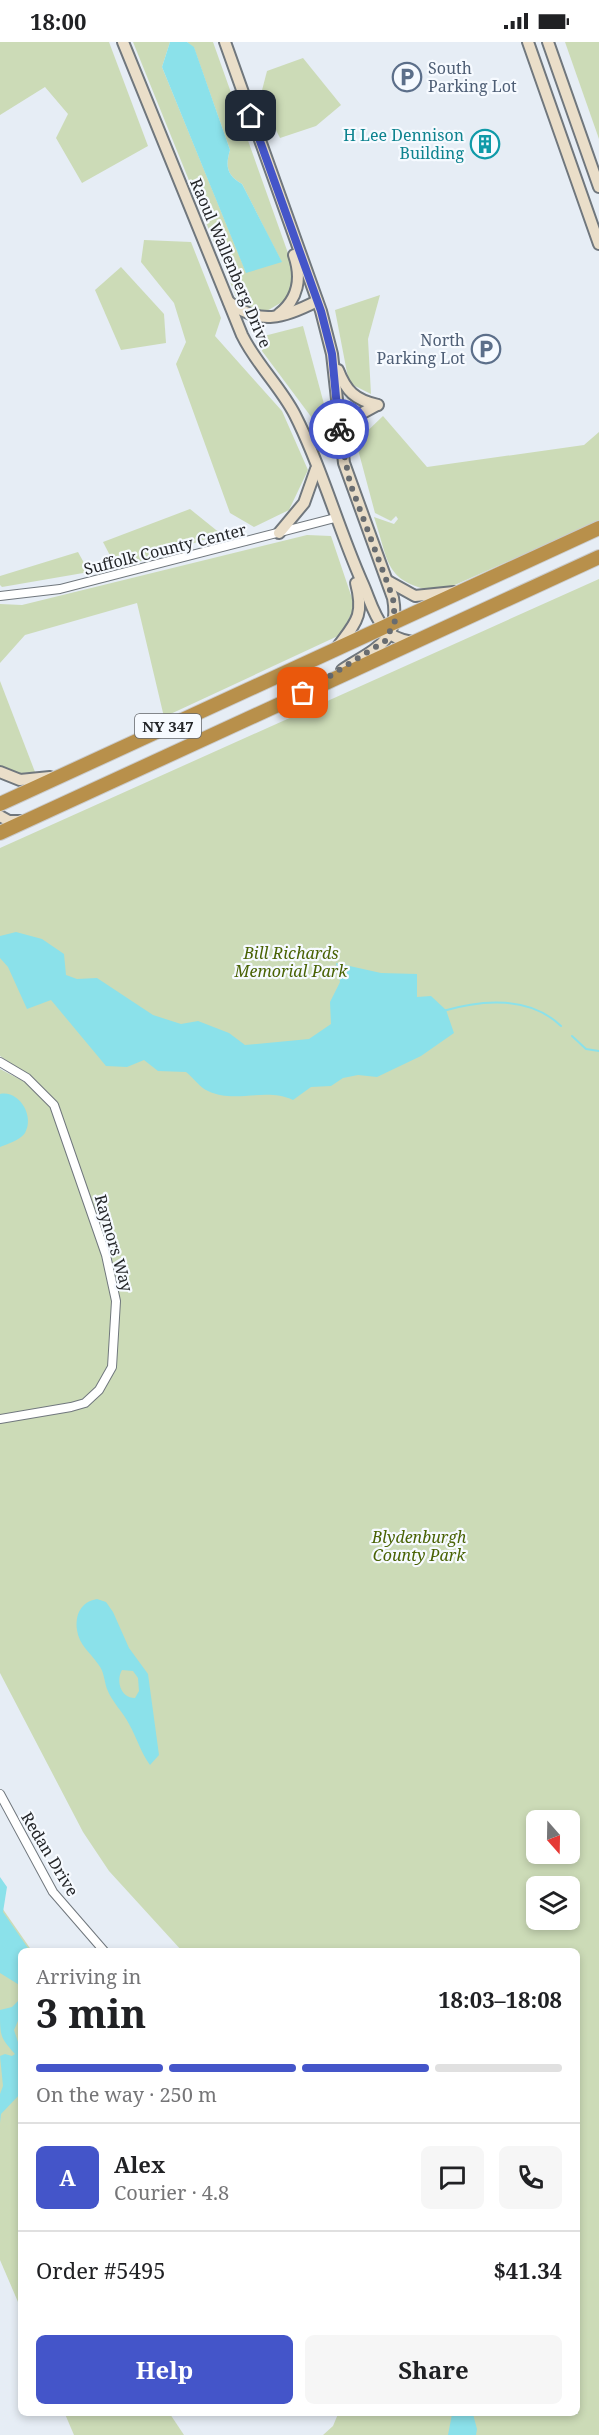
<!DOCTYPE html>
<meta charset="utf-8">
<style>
body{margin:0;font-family:"Noto Serif",serif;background:#f6f6f6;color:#202124;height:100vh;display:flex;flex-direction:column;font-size:22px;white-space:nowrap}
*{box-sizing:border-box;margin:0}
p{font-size:20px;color:#757577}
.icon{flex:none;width:33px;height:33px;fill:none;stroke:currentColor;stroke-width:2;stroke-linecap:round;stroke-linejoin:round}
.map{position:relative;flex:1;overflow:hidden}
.panel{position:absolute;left:18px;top:1906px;width:562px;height:468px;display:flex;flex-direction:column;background:#fff;border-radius:9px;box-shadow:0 3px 9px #0003}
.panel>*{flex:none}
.needle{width:39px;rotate:160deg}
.buttons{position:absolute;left:526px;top:1768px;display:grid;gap:12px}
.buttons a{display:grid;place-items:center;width:54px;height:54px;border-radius:9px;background:#fff;box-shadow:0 3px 9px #0003;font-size:30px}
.pin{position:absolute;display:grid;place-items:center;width:51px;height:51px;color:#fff;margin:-26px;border-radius:12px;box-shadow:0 3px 9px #0006}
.courier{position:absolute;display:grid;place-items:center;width:60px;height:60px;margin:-30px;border:4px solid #4455c9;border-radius:50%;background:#fff;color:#222;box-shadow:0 2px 8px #0007}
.headline em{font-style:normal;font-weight:700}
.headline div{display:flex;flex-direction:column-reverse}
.headline{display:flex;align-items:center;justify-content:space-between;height:102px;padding:0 18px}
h1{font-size:39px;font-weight:700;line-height:45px}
.bar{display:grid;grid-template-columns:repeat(4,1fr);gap:9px 6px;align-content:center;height:72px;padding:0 18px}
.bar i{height:8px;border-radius:4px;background:#e0e0e0}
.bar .selected{background:#4455c9}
.bar p{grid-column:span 4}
.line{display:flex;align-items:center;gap:15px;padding:0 18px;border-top:2px solid #e0e0e0}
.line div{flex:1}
.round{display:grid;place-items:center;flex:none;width:63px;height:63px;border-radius:9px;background:#f6f6f6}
.action{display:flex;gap:12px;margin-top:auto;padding:12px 18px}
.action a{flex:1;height:69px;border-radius:9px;background:#4455c9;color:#fff;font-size:24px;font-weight:700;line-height:69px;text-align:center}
.action a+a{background:#f6f6f6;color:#202124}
.status{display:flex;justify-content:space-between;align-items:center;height:42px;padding:0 30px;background:#fff;direction:ltr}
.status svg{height:16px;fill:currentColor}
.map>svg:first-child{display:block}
.green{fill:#ccdbb7;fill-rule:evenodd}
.water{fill:#8be1ea;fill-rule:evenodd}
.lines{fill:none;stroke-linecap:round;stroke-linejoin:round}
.stream{stroke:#8be1ea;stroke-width:2}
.street-casing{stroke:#70777d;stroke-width:10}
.secondary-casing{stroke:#70777d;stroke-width:14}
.highway-casing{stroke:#cacbcc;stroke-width:16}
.street{stroke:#fff;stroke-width:8}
.secondary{stroke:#eadec9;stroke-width:10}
.highway{stroke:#b8904b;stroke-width:14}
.done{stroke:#686c70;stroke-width:6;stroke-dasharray:0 10.8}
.route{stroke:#4455c9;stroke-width:8}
.labels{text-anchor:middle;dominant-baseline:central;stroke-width:4.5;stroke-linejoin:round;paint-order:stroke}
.shield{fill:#f6faff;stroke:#636669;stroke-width:1.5}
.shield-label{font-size:15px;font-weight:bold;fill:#242629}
.service-label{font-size:16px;fill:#4e5e75;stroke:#f6faff;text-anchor:start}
.culture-label{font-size:16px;fill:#0d838f;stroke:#f6faff;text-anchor:end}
.street-label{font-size:16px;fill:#242629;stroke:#f6faff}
.park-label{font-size:16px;font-style:italic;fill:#496204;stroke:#f6faff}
</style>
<div class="status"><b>18:00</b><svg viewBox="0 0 49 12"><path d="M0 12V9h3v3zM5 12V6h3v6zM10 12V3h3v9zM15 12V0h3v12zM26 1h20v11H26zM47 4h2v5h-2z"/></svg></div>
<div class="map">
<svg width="599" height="2393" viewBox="0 0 599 2393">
<rect width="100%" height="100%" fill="#e6edf5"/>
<g class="green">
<polygon points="0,0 109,0 148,104 82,141 56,96 68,72 45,45 0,73"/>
<path d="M 133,0 L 170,0 L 162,25 L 246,230 L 281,219 L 242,142 C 227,133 225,125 230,108 L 194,6 L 187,0 L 213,0 L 294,228 L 289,256 L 265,270 L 239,262 Z"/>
<polygon points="565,0 599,0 599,97"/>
<polygon points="303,16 341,63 316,84 280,96 260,56 267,29"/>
<polygon points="144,198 191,200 221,276 215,294 282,369 308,428 289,468 254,485 230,471 176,322 186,300 174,261 141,220"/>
<polygon points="121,225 164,272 166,301 121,308 95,248"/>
<polygon points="380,253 368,297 371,352 349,341 335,268"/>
<polygon points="303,284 328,377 315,380 262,309 264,294"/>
<path d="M 383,374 L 427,425 L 584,403 L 599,390 L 599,479 L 439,550 C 384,540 390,523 374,475 L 394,482 L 398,477 L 396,474 L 391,479 L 375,471 L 356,400 Z"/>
<polygon points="190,467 221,492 117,527 103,500"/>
<polygon points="307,493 331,494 355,565 340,593 164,675 137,561 25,593 0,621 0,562 22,563"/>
<polygon points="78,510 89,530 2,545 0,543 0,534"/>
<path d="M 599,537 L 599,2393 L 323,2393 L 333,2384 L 338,2372 L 578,2372 L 578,1910 L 182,1909 L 109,1829 L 83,1790 L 0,1631 L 0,1027 L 50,1053 L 31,1035 L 0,1014 L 0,806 ZM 537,1779 L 570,1779 L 570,1812 L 537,1812 ZM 537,1845 L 570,1845 L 570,1878 L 537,1878 Z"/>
<polygon points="0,639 35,730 11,732 0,723"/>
<polygon points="0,1863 32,1909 21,1910 21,2267 0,2218"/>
<polygon points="65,2372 170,2372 184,2393 74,2393"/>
</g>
<g class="water">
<path d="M 170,0 L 187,0 L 194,5 L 230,108 C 225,125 227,133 242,142 L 282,220 L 246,231 L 162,25 Z"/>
<path d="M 16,890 L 42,897 L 64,912 L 66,933 L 77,937 L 97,936 L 153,973 L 181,982 L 198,979 L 229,991 L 245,1003 L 309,997 L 331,982 L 330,960 L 340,940 L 336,921 L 381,931 L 417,932 L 417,955 L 431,954 L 446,968 L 454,991 L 421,1014 L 377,1035 L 358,1033 L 343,1036 L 331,1044 L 311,1045 L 293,1058 C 266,1045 235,1062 208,1049 C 200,1046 193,1035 186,1030 L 158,1029 L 144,1018 L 127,1025 L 106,1024 L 51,958 L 27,967 L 8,925 L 0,916 L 0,894 Z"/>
<path d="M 0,1052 C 19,1048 35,1074 25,1091 C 20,1098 8,1102 0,1105 Z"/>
<path d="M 97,1557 L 106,1560 L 113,1570 L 129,1606 L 148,1632 L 159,1713 L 150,1723 C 141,1711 137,1696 129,1682 C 123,1670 112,1660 107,1647 C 104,1638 104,1629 98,1622 C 90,1610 79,1603 77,1588 C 75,1572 81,1560 97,1557 ZM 122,1628 L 133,1629 L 138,1636 L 139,1649 L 135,1656 C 120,1656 116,1638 122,1628 Z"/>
<polygon points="0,1835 7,1845 3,1870 30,1909 21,1910 21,1944 0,1931"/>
<path d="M 21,1956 L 21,1972 L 14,1988 L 21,2009 L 21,2051 L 1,2072 L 0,2081 L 0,2052 L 3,2044 L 0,2014 L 5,2012 L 12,2014 L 15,2012 C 0,1995 0,1995 0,1968 L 12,1965 Z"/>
<polygon points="452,2372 473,2372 477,2387 476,2393 448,2393"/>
</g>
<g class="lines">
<g class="stream">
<path d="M 443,969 C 483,957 530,954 561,984"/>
<polyline points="572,994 586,1007 599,1009"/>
</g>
<g class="street-casing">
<g id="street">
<polyline points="0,554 60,547 335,476"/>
<polyline points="0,1020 27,1036 54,1063 106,1213 116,1259 112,1325 99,1348 85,1361 71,1365 0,1377"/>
<polyline points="0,1752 53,1850 105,1910"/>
</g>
</g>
<g class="secondary-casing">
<g id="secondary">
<path d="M 123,0 L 242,293 C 256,322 280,344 295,373 C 322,426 338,486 362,540 C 369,555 373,573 384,586 C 391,595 401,598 412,600"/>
<path d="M 225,0 L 321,269 L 332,312 L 344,421 L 393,556 C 401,600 374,607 342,628"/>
<polyline points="528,0 599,202"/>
<polyline points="548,0 599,145"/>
<path d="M 229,260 C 260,284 284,276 317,259"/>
<path d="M 279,272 C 298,257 302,236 294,213"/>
<path d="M 338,328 C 346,349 355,358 378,363"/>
<polyline points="342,395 353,376 377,363"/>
<polyline points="279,491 304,461 316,427"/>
<polyline points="388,539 415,554 454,550"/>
<path d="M 336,607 C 355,581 365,575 356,541"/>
<polyline points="0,730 20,738 50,735"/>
<polyline points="0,774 9,779 23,779"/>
</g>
</g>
<g class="highway-casing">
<g id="highway">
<polyline points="0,762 599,486"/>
<polyline points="0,791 599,515"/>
</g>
</g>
<use href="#street" class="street"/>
<use href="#secondary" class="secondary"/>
<use href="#highway" class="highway"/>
</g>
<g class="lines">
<polyline class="done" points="303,651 385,599 395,579 393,556 350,441 339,387"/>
<polyline class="route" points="251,74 321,269 332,312 339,387"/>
</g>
<defs>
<g id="parking-ring" transform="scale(1.5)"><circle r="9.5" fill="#f6faff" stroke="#5c6f8a" stroke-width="1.5"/><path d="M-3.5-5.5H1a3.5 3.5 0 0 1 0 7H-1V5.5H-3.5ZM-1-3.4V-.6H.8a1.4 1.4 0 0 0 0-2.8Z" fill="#5c6f8a"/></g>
<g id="building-ring" transform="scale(1.5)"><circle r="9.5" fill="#f6faff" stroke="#0f9aa8" stroke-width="1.5"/><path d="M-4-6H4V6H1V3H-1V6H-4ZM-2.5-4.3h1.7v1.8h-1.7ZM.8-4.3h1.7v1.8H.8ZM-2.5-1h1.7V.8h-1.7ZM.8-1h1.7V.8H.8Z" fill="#0f9aa8"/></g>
</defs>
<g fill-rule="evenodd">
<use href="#parking-ring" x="407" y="35"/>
<use href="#building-ring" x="485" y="102"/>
<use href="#parking-ring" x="486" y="307"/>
</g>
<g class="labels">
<rect class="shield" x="135" y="672" width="66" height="24" rx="4.5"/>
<g class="shield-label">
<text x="168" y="684">NY 347</text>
</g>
<g class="service-label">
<text x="428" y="26">South<tspan x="428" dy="18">Parking Lot</tspan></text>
<text x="465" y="298" text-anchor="end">North<tspan x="465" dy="18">Parking Lot</tspan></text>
</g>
<g class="culture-label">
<text x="464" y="93">H Lee Dennison<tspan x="464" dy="18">Building</tspan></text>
</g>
<g class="street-label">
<text transform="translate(231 221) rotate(67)">Raoul Wallenberg Drive</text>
<text transform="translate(165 507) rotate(-14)">Suffolk County Center</text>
<text transform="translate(114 1201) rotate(74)">Raynors Way</text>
<text transform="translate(50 1812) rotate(59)">Redan Drive</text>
</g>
<g class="park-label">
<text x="291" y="911">Bill Richards<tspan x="291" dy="18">Memorial Park</tspan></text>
<text x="419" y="1495">Blydenburgh<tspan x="419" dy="18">County Park</tspan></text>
</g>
</g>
</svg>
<div class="buttons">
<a><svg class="needle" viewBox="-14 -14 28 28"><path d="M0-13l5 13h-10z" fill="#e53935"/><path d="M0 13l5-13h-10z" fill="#757577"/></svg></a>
<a><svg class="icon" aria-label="layers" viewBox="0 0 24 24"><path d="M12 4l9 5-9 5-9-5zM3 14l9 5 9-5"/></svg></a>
</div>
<div class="pin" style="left:303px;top:651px;background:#ea580c"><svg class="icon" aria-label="bag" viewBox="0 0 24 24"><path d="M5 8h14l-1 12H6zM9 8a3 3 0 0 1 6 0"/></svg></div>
<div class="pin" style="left:251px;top:74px;background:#1f2937"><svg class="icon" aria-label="home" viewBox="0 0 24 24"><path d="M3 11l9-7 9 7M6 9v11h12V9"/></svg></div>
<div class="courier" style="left:339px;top:387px"><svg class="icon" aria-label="bike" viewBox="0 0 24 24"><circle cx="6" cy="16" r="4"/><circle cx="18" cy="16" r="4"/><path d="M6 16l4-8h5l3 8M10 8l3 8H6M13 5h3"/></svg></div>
<section class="panel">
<div class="headline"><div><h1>3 min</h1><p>Arriving in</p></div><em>18:03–18:08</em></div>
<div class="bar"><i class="selected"></i><i class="selected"></i><i class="selected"></i><i></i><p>On the way · 250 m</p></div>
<div class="line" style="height:108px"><b class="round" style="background:#4455c9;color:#fff">A</b><div><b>Alex</b><p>Courier · 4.8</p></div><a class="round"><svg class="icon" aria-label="chat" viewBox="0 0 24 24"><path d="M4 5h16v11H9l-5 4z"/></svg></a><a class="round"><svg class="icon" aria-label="phone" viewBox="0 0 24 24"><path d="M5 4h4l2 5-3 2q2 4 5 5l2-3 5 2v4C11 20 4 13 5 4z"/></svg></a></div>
<div class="line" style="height:78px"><div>Order #5495</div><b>$41.34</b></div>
<div class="action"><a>Help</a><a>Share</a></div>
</section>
</div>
